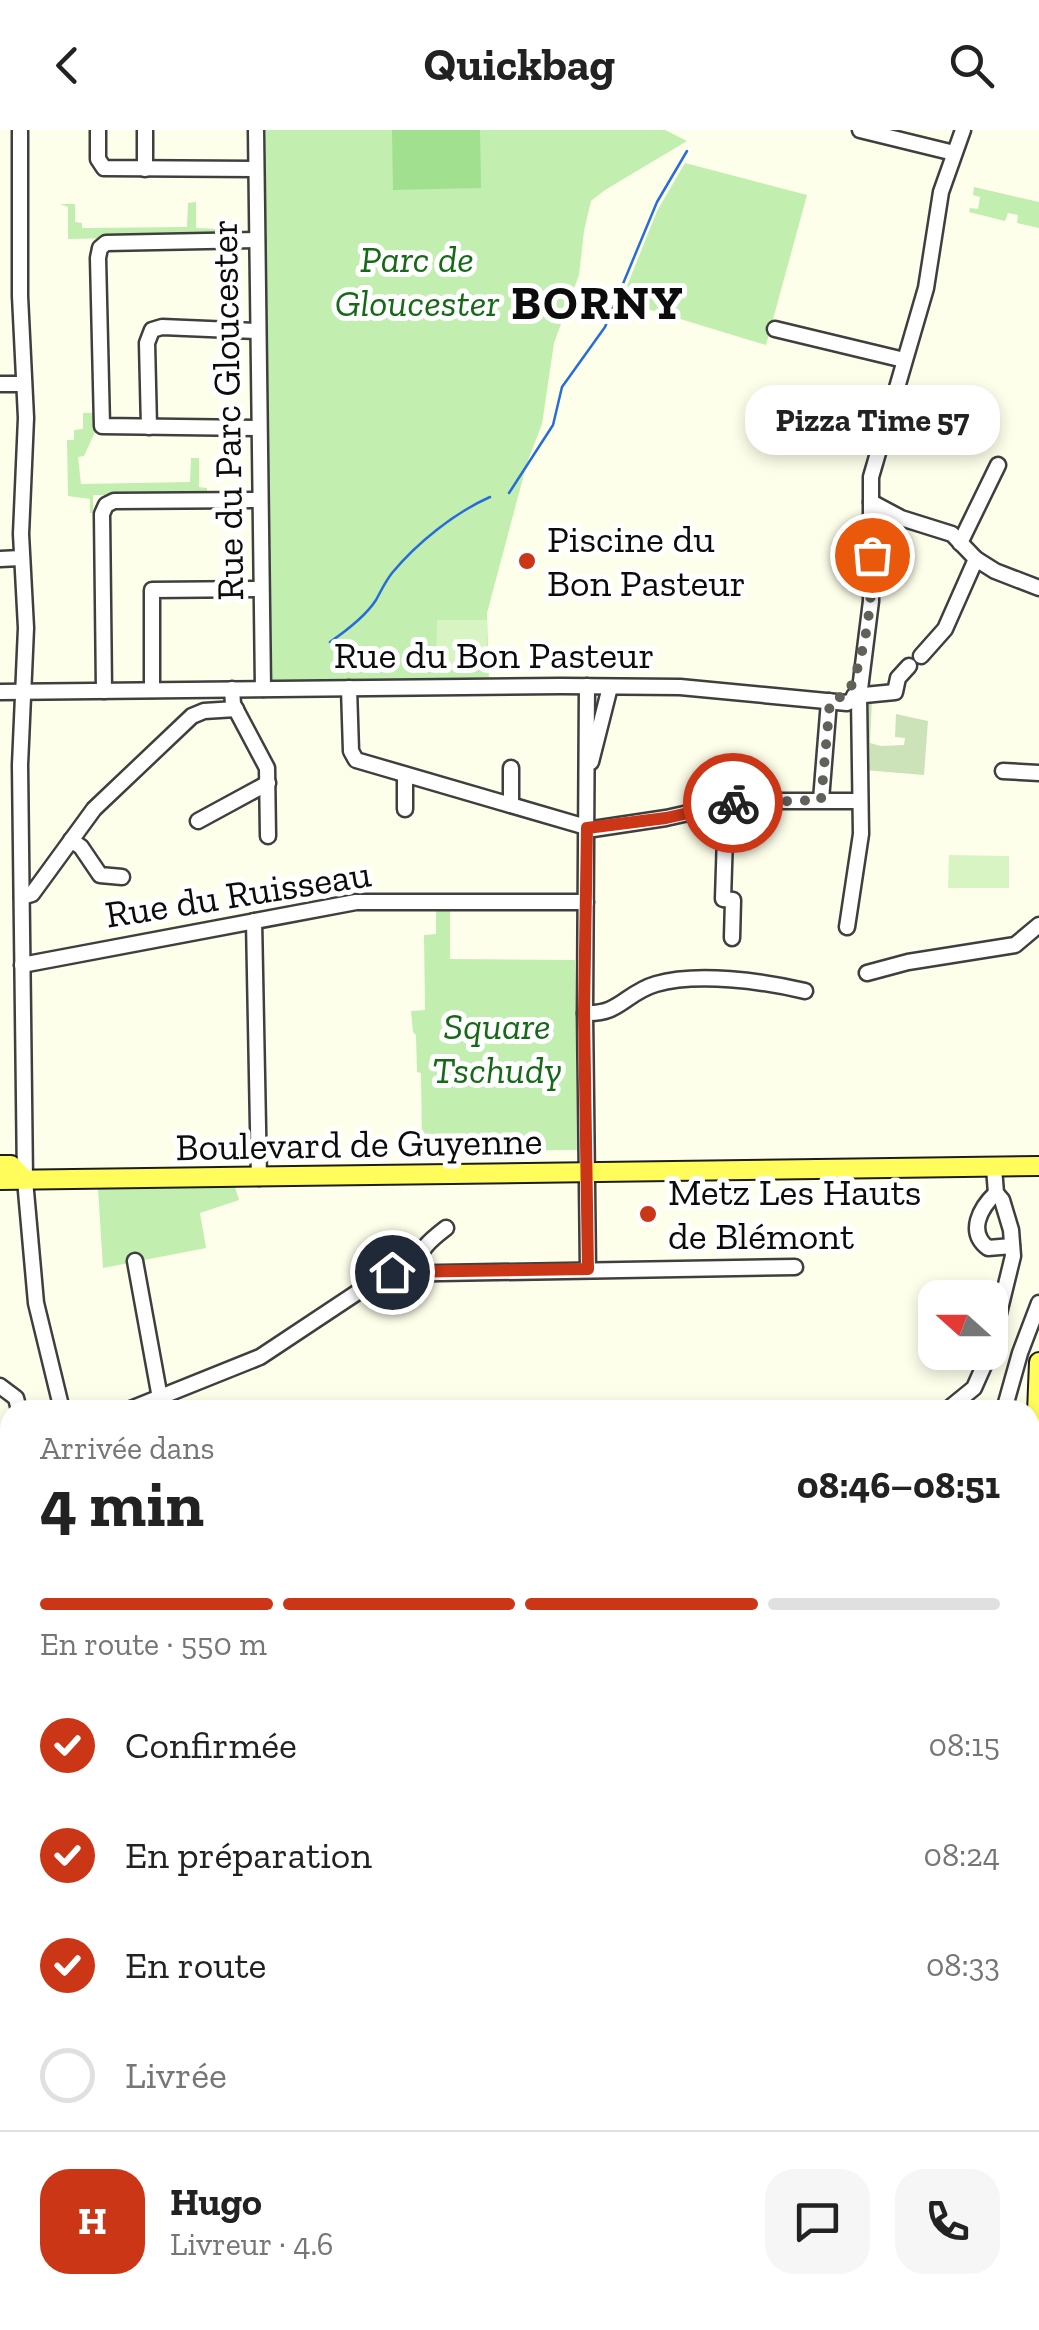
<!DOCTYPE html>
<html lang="fr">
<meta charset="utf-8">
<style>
body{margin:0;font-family:"Zilla Slab",serif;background:#f6f6f6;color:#222;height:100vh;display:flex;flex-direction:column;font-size:38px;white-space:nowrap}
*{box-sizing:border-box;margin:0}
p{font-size:32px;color:#767676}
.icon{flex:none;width:55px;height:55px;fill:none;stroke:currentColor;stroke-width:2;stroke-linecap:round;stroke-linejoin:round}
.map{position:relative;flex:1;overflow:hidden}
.drawer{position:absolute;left:0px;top:1270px;width:1040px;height:930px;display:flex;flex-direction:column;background:#fff;border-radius:30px 30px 0 0;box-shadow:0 5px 15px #0003}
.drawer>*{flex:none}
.needle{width:65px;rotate:291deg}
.tools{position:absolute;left:918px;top:1150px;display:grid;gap:20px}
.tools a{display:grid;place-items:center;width:90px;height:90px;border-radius:20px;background:#fff;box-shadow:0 5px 15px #0003;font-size:50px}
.pin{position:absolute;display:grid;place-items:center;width:85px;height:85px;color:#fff;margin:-42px;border:5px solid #fff;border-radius:50%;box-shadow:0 2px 10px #0007}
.courier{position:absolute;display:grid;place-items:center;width:100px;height:100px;margin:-50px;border:8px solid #ca3616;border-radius:50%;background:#fff;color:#222;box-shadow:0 2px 12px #0007}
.bubble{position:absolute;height:70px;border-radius:30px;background:#fff;box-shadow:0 5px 15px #0003;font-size:32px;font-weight:700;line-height:70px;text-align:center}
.overview em{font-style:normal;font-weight:700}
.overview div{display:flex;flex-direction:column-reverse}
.overview{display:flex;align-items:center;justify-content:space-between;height:170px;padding:0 40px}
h1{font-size:65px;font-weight:700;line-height:75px}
.bar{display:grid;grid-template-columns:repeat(4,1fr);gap:15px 10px;align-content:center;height:120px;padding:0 40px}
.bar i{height:12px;border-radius:8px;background:#e0e0e0}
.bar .current{background:#ca3616}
.bar p{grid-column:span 4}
.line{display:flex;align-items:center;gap:25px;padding:0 40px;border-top:2px solid #e0e0e0}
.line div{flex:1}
.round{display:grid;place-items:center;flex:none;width:105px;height:105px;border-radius:30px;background:#f6f6f6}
ol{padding:0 40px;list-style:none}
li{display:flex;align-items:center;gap:30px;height:110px}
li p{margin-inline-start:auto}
li .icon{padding:10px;border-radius:50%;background:#ca3616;color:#fff;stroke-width:4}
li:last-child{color:#767676}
li i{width:55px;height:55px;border:5px solid #e0e0e0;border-radius:50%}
header{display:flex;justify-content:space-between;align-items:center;height:130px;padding:0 40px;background:#fff;font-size:45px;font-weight:700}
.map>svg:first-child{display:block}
.green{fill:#c2eeb0}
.forest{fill:#a0e08e}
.cemetery{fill:#cce3ba}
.pitch{fill:#d8f4c3}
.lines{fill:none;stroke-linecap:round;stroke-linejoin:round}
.stream{stroke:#286cdb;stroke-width:2.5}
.minor-casing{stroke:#3f3f3f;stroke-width:19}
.major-casing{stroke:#1d1d1d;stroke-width:22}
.minor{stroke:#fff;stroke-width:14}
.major{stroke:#fffc5b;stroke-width:18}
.done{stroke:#61615a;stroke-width:10;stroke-dasharray:0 18}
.route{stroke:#ca3616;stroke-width:12}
.poi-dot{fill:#ca3616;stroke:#fff;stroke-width:4}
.labels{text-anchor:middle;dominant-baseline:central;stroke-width:10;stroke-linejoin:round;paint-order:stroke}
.park-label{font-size:38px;font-style:italic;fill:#166a17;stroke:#fff}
.street-label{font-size:38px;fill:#0c0c0c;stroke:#fff}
.poi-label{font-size:38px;fill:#0c0c0c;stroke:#fff;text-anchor:start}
.district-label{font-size:48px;font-weight:bold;letter-spacing:2.5px;fill:#0c0c0c;stroke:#fff}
</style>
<header><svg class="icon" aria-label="back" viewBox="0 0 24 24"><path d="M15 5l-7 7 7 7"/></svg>Quickbag<svg class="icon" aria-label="search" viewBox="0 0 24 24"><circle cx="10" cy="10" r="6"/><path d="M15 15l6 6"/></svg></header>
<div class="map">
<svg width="1039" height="2200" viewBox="0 0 1039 2200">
<rect width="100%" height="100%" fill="#feffeb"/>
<g class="green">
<polygon points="266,0 665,0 687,11 605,60 591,71 584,101 579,145 554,213 542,294 527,333 487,483 489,552 277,554 270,551 267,542"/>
<polygon points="685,33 807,65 766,215 621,171 657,81"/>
<polygon points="974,57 1039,72 1039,98 1017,93 1018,85 1008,83 1005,91 969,82 970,78 978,79 980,67 973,65"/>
<polygon points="196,72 196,98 218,99 218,106 68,109 68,77 60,74 75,74 75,92 82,93 82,98 187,97 188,73"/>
<polygon points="83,283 95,283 95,302 84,326 78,327 81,354 190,352 191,328 199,328 199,357 207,358 207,365 93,365 93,383 90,383 90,369 68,366 67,310 74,310 74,300 83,299"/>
<polygon points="436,779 450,779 450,829 575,830 577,1020 415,1021 415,1018 422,1017 421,943 417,942 416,905 413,902 411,881 425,880 424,805 436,804"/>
<polygon points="235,1057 239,1070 200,1083 206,1118 103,1138 98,1059"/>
<polygon points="0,1498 10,1500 10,1923 0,1928"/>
<polygon points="248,2190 662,2190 664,2200 250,2200"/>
</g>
<polygon class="forest" points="392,0 480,0 481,58 393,60"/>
<polygon class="cemetery" points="866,570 872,570 870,613 881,616 904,615 905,608 895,607 896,584 928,591 924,645 864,640"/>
<g class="pitch">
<polygon points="437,490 487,490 486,540 436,540"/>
<polygon points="949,725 1009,726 1009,758 948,758"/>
<polygon points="10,1927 10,2051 0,2055 0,1932"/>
</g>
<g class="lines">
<g class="stream">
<polyline points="509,363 553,295 562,257 605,197 657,72 687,21"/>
<path d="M 330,512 C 346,501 365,487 376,470 C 381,461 385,452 392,443 C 417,413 454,383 490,367"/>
</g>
<g class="minor-casing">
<g id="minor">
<polyline points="20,0 20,166 26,288 21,404 26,498 20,635 25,1050 36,1173 62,1280"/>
<polyline points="98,0 98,29 104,38 256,39"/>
<polyline points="145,0 145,39"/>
<polyline points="256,0 263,559"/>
<polyline points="860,0 954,23"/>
<polyline points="257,110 106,113 100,118 98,128 102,296 259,298"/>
<polyline points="775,199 904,230"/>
<polyline points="0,254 18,254"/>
<polyline points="149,297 147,213 152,200 162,197 258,201"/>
<polyline points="871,372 901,388 952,404 976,429 995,441 1039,458"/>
<polyline points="960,413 998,335"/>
<polyline points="0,429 21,428"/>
<polyline points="921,526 945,499 976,429"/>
<polyline points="587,556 585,883 588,1139"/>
<polyline points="349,558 351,621 356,630 593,699 666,688 742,671 860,671"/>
<polyline points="232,559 233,574 267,638 268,706"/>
<polyline points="152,560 152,460 261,459"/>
<polyline points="104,561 102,384 106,375 114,371 260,370"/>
<polyline points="0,562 561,556 680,557 847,573 859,567"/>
<polyline points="854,566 895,562 898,548 909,536"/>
<polyline points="591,632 610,557"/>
<polyline points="1003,641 1039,643"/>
<polyline points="405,645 405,679"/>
<polyline points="821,670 829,571"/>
<polyline points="726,674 723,769 733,770 732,808"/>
<polyline points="511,675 511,638"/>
<polyline points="198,691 268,653"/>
<polyline points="71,710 81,717 100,745 122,747"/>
<polyline points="22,767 32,764 94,679 192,586 204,581 236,579"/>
<polyline points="254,791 259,1048"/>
<polyline points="847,797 861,704 859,567 871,471 871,347 926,158 941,62 963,0"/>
<polyline points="22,835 356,772 586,772"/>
<polyline points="867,843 908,832 1015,815 1039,795"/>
<path d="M 585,883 C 620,885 625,863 656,854 C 697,842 763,851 805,861"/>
<path d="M 996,1063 C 980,1078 967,1102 988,1118 L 1012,1116"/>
<polyline points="135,1131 160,1268"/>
<path d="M 415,1142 C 418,1120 429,1111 446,1098"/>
<polyline points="990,1220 1013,1126 1011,1100 1002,1070 996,1063 994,1038"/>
<polyline points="0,1256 16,1268 19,1280"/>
<polyline points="128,1280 260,1227 385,1144 795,1137"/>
<polyline points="947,1280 974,1258 990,1222"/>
<polyline points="1004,1280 1020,1223 1039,1173"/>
<polyline points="0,1350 10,1342"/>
<polyline points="248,2190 250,2200"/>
<polyline points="891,2190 894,2200"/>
</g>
</g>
<g class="major-casing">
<g id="major">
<polyline points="0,1035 11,1035 25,1050"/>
<polyline points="0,1050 1039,1036"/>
<polyline points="1039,1232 1034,1358 1039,1412"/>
</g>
</g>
<use href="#minor" class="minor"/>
<use href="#major" class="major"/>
</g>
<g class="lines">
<path class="done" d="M 733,673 L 821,670 L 830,571 L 848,564 C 867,519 872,474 872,425"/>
<polyline class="route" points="392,1142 588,1139 584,882 587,698 666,688 733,673"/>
</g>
<g class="poi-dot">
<circle cx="527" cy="431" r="10"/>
<circle cx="648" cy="1084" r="10"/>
</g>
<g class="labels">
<g class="park-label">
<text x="417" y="129">Parc de<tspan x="417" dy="44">Gloucester</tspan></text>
<text x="497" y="896">Square<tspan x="497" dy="44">Tschudy</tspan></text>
</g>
<g class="street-label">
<text transform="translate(227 280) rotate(-91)">Rue du Parc Gloucester</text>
<text x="494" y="525">Rue du Bon Pasteur</text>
<text transform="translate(238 764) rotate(-9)">Rue du Ruisseau</text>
<text transform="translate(359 1014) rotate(-1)">Boulevard de Guyenne</text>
</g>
<g class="poi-label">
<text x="547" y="409">Piscine du<tspan x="547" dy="44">Bon Pasteur</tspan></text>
<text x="668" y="1062">Metz Les Hauts<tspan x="668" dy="44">de Blémont</tspan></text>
</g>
<g class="district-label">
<text x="598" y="172">BORNY</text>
</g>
</g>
</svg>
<div class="tools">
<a><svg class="needle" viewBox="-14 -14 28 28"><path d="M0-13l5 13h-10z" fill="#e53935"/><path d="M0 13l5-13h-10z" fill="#767676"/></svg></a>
</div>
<div class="pin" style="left:872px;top:425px;background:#ea580c"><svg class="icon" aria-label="bag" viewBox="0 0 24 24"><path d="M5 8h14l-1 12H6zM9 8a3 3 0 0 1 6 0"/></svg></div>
<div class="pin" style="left:392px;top:1142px;background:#1f2937"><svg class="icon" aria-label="home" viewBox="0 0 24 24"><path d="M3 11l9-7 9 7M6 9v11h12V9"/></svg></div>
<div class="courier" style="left:733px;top:673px"><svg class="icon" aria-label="bike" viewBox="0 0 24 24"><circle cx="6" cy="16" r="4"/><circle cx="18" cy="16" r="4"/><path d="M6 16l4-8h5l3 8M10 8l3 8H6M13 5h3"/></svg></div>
<div class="bubble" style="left:745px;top:255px;width:255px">Pizza Time 57</div>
<section class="drawer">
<div class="overview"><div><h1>4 min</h1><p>Arrivée dans</p></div><em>08:46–08:51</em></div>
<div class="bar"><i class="current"></i><i class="current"></i><i class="current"></i><i></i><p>En route · 550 m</p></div>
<ol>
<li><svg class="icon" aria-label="check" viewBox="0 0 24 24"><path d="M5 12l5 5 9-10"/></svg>Confirmée<p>08:15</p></li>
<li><svg class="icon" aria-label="check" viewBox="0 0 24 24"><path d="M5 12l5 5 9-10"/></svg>En préparation<p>08:24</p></li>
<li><svg class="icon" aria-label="check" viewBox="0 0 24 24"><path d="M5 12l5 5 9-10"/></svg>En route<p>08:33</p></li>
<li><i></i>Livrée</li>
</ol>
<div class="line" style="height:180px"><b class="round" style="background:#ca3616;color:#fff">H</b><div><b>Hugo</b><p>Livreur · 4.6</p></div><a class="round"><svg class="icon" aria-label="chat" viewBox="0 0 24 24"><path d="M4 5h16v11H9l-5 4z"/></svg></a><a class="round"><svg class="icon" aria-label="phone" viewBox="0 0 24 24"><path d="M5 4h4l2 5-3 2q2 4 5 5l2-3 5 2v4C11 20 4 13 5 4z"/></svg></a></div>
</section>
</div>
